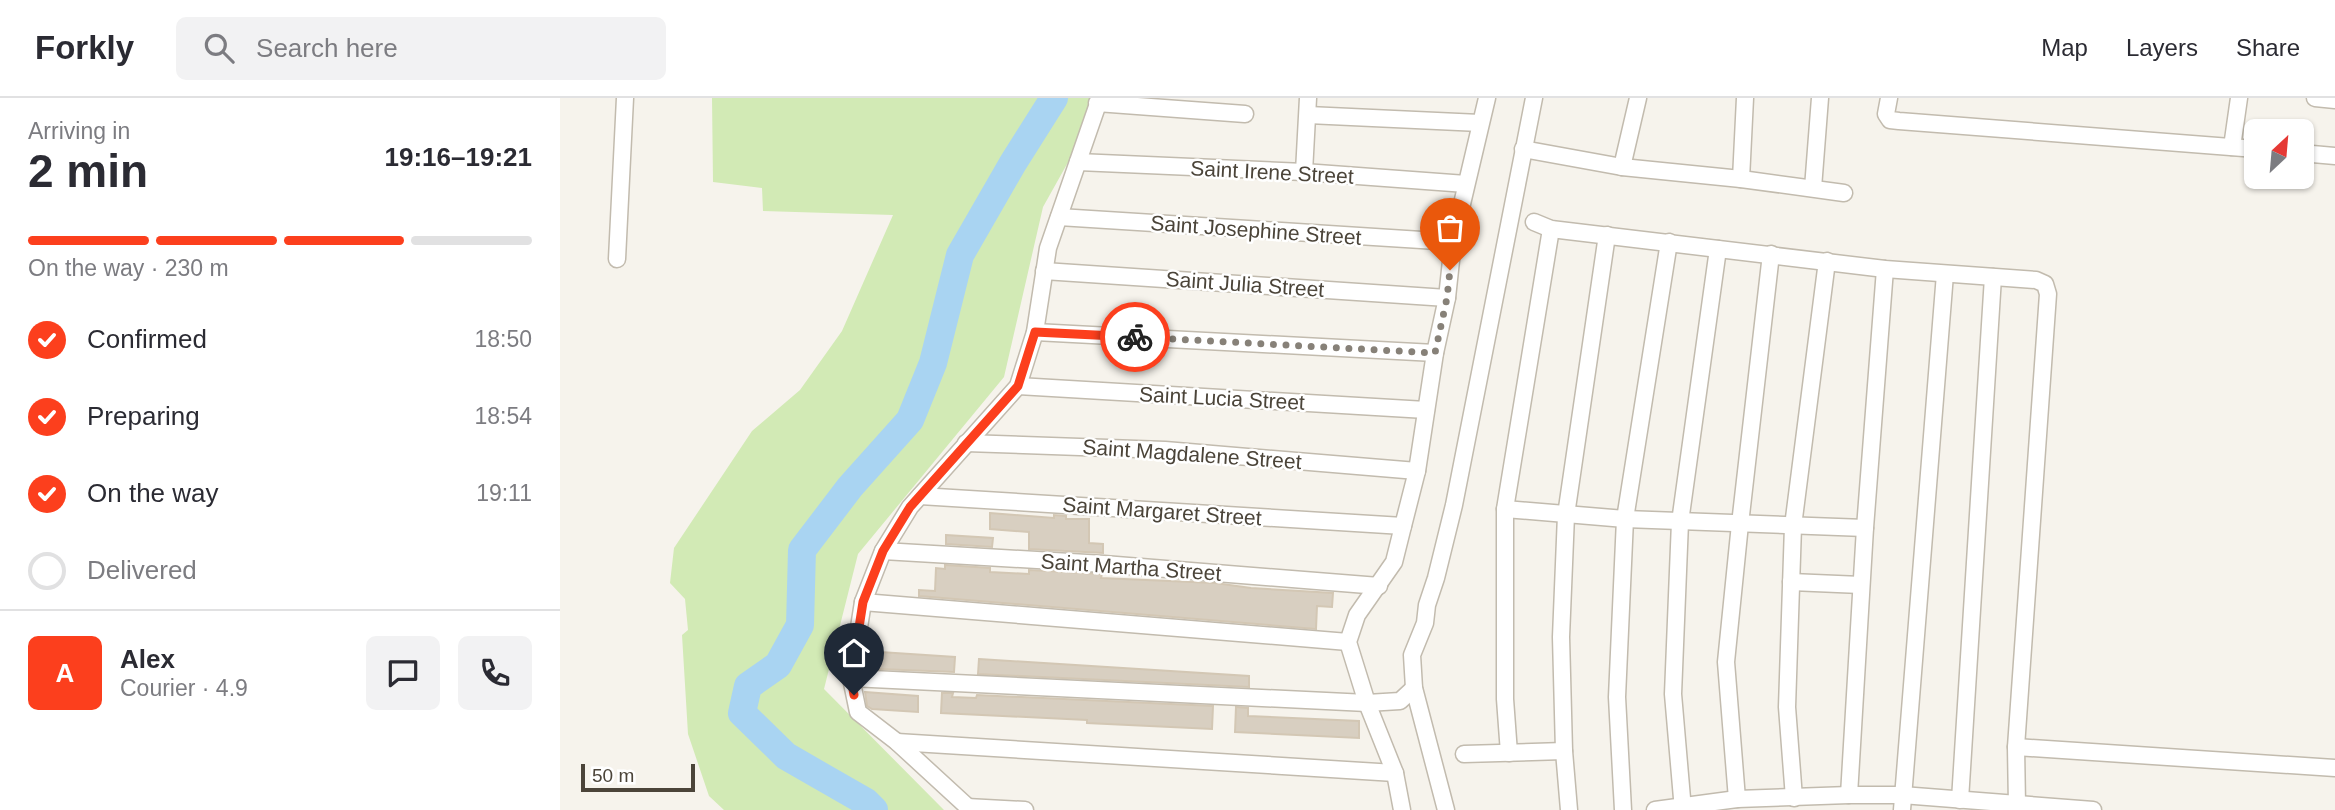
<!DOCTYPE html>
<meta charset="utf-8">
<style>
body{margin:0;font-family:Helvetica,sans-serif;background:#f2f2f3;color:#2b2b33;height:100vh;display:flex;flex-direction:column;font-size:26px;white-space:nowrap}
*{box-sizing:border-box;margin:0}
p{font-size:23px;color:#7c7c81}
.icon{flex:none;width:38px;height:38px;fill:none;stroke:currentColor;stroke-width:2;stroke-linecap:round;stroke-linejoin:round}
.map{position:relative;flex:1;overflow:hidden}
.details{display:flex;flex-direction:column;background:#fff;width:560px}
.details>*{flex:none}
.needle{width:46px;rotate:26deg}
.tools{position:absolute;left:1684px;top:21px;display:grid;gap:14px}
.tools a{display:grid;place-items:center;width:70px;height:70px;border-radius:10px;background:#fff;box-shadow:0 2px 5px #0004;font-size:35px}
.scale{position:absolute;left:21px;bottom:18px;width:114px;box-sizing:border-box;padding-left:7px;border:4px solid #4b4439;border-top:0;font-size:19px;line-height:24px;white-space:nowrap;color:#4b4439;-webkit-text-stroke:5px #fff;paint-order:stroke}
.pin{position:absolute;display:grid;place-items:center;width:60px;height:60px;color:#fff;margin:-72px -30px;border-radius:50% 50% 50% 0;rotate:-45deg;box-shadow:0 0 7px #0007}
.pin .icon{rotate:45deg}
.courier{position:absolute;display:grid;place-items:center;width:70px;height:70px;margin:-35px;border:5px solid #fc3f1d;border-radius:50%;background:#fff;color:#222;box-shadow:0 2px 9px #0007}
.overview em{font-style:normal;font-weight:700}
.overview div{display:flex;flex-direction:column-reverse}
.overview{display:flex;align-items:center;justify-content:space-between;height:119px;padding:0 28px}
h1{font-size:46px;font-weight:700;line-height:52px}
.bar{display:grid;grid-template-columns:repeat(4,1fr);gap:10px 7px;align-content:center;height:84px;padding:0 28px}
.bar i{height:9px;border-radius:5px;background:#e1e1e2}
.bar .on{background:#fc3f1d}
.bar p{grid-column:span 4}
.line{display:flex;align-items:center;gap:18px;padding:0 28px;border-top:2px solid #e1e1e2}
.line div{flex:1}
.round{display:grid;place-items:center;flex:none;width:74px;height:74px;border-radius:10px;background:#f2f2f3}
ol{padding:0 28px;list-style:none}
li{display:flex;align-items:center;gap:21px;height:77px}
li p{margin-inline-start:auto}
li .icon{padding:7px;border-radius:50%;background:#fc3f1d;color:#fff;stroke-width:4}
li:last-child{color:#7c7c81}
li i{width:38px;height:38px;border:4px solid #e1e1e2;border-radius:50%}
header{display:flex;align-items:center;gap:42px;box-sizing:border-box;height:98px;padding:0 35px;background:#fff;border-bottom:2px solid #e1e1e2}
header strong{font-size:33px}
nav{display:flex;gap:38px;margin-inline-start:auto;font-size:24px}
.search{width:490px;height:63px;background:#f2f2f3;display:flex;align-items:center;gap:18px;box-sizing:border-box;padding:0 24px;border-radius:10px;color:#7c7c81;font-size:26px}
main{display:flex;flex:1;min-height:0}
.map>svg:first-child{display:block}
.green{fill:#d2eab5}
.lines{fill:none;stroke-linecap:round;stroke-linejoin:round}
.river{stroke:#a9d4f2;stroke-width:28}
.building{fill:#d8cfc1;stroke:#d3c7b4;stroke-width:2}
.minor-casing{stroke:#c2bbae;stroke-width:19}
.minor{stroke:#fff;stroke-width:16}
.done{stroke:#878178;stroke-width:7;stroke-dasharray:0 12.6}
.route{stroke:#fc3f1d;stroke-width:9}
.labels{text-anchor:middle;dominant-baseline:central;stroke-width:5;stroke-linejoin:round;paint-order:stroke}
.street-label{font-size:21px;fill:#4b4439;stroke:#fff}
</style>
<header>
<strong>Forkly</strong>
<div class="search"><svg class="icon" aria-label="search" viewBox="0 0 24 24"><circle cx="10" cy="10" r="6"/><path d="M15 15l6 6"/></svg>Search here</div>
<nav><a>Map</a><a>Layers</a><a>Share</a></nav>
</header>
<main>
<section class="details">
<div class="overview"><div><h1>2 min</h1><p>Arriving in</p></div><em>19:16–19:21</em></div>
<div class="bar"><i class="on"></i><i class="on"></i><i class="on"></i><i></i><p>On the way · 230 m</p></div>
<ol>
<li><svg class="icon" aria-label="check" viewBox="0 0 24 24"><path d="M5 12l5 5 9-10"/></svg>Confirmed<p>18:50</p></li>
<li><svg class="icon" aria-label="check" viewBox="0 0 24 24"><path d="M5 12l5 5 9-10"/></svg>Preparing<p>18:54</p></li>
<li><svg class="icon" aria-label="check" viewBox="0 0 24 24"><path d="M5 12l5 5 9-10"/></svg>On the way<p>19:11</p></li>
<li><i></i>Delivered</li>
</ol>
<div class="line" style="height:126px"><b class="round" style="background:#fc3f1d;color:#fff">A</b><div><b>Alex</b><p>Courier · 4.9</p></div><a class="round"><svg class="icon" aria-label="chat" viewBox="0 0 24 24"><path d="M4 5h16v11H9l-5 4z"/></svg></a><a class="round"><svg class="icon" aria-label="phone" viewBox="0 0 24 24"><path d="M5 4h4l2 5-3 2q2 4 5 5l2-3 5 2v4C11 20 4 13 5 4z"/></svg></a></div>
</section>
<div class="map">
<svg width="1775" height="712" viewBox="0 0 1775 712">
<rect width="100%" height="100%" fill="#f6f3ec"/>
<polygon class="green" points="152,0 544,0 483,109 444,279 298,456 264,591 384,712 164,712 149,698 128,636 122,537 128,532 125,501 110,485 114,450 192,333 240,292 282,233 333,117 203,113 202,90 153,84"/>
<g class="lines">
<polyline class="river" points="314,712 306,704 226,658 182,615 188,588 218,567 240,527 242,452 290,389 350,322 373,265 400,157 453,65 494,0"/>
</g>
<g class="building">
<polygon points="430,415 494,420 494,417 506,418 506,421 529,421 529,445 543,446 543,455 469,451 469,434 430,431"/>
<polygon points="386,437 433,440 432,449 386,446"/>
<polygon points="385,467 430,470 430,474 469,476 469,472 542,476 541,480 655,485 691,490 773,495 772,509 757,508 756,531 359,498 359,492 375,493 376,470 385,471"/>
<polygon points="320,554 395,559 394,574 319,571"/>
<polygon points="419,561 689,578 689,589 418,576"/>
<polygon points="305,594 358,598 358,614 312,611 307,608"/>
<polygon points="382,595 393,595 392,599 416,600 417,597 653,608 652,631 527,625 527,622 381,615"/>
<polygon points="676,609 688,610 688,618 799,623 799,640 675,634"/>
</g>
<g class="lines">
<g class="minor-casing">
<g id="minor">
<polyline points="1329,0 1326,16 1330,22 1339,23 1696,51"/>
<polyline points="1755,0 1775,2"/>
<polyline points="537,5 685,16"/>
<polyline points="748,17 920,25"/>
<polyline points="1672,49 1679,0"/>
<polyline points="963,51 1062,69 1181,81 1284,95"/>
<polyline points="1741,55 1775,58"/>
<polyline points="518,64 744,74 906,86"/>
<polyline points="1062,69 1078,0"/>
<polyline points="744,74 748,0"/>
<polyline points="1181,81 1185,0"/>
<polyline points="1253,90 1260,0"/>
<polyline points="499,119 893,144"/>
<polyline points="974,124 991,131 1325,171 1476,182 1485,186 1488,196 1456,649 1457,707"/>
<polyline points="57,161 65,0"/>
<polyline points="484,173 887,200"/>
<polyline points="475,234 875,255"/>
<polyline points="458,288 866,312"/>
<polyline points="406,345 605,352 857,373"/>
<polyline points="360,398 843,428"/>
<polyline points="945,411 1065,421 1305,430"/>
<polyline points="323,453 544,466 819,488"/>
<polyline points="1231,484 1301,487"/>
<polyline points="303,504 788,544"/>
<polyline points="291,580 807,605 840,603 854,590"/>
<polyline points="337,644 835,675"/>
<polyline points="1456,649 1775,670"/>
<polyline points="949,655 945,601 945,411 991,131"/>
<polyline points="904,656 1004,653"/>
<polyline points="1289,697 1305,430 1325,171"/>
<polyline points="1234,700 1227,609 1233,428 1267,163"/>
<polyline points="1177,701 1166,564 1180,426 1211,156"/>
<polyline points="1400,702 1433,179"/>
<polyline points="407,709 465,712"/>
<polyline points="411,712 337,644 298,614 291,580 303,504 323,453 350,409 458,288 475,234 488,150 540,0"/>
<polyline points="842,712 835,675 807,605 788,544 797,517 834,464 843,428 857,373 875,255 887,200 893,144 927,0"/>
<polyline points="886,712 854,590 852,557 865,525 867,507 876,480 894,407 974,0"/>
<polyline points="1009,712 1004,653 1001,539 1006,417 1047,137"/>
<polyline points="1063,712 1057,599 1065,421 1109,144"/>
<polyline points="1095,712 1177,701 1289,697 1342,697 1533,712"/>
<polyline points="1123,712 1113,596 1120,424 1158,151"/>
<polyline points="1342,712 1385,176"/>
</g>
</g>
<use href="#minor" class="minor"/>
</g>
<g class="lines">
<polyline class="done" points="575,239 875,255 887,200 890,172"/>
<polyline class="route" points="294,597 291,580 303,504 323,453 350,409 458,288 475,234 575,239"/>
</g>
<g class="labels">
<g class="street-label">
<text transform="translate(712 74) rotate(3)">Saint Irene Street</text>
<text transform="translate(696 132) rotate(4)">Saint Josephine Street</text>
<text transform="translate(685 186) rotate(4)">Saint Julia Street</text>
<text transform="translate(662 300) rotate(3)">Saint Lucia Street</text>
<text transform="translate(632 356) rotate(4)">Saint Magdalene Street</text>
<text transform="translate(602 413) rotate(4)">Saint Margaret Street</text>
<text transform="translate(571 469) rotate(4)">Saint Martha Street</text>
</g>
</g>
</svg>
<div class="tools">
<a><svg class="needle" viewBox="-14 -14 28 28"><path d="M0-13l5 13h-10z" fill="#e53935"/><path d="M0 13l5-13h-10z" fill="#7c7c81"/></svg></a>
</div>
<div class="scale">50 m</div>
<div class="pin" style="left:890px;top:172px;background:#ea580c"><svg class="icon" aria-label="bag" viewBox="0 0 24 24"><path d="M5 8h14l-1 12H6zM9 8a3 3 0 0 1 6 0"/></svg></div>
<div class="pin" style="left:294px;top:597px;background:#1f2937"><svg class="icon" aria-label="home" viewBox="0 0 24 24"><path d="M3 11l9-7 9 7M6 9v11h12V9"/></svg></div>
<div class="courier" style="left:575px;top:239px"><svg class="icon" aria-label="bike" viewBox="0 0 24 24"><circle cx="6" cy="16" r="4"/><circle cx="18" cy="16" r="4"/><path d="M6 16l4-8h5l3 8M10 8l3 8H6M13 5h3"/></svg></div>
</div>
</main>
